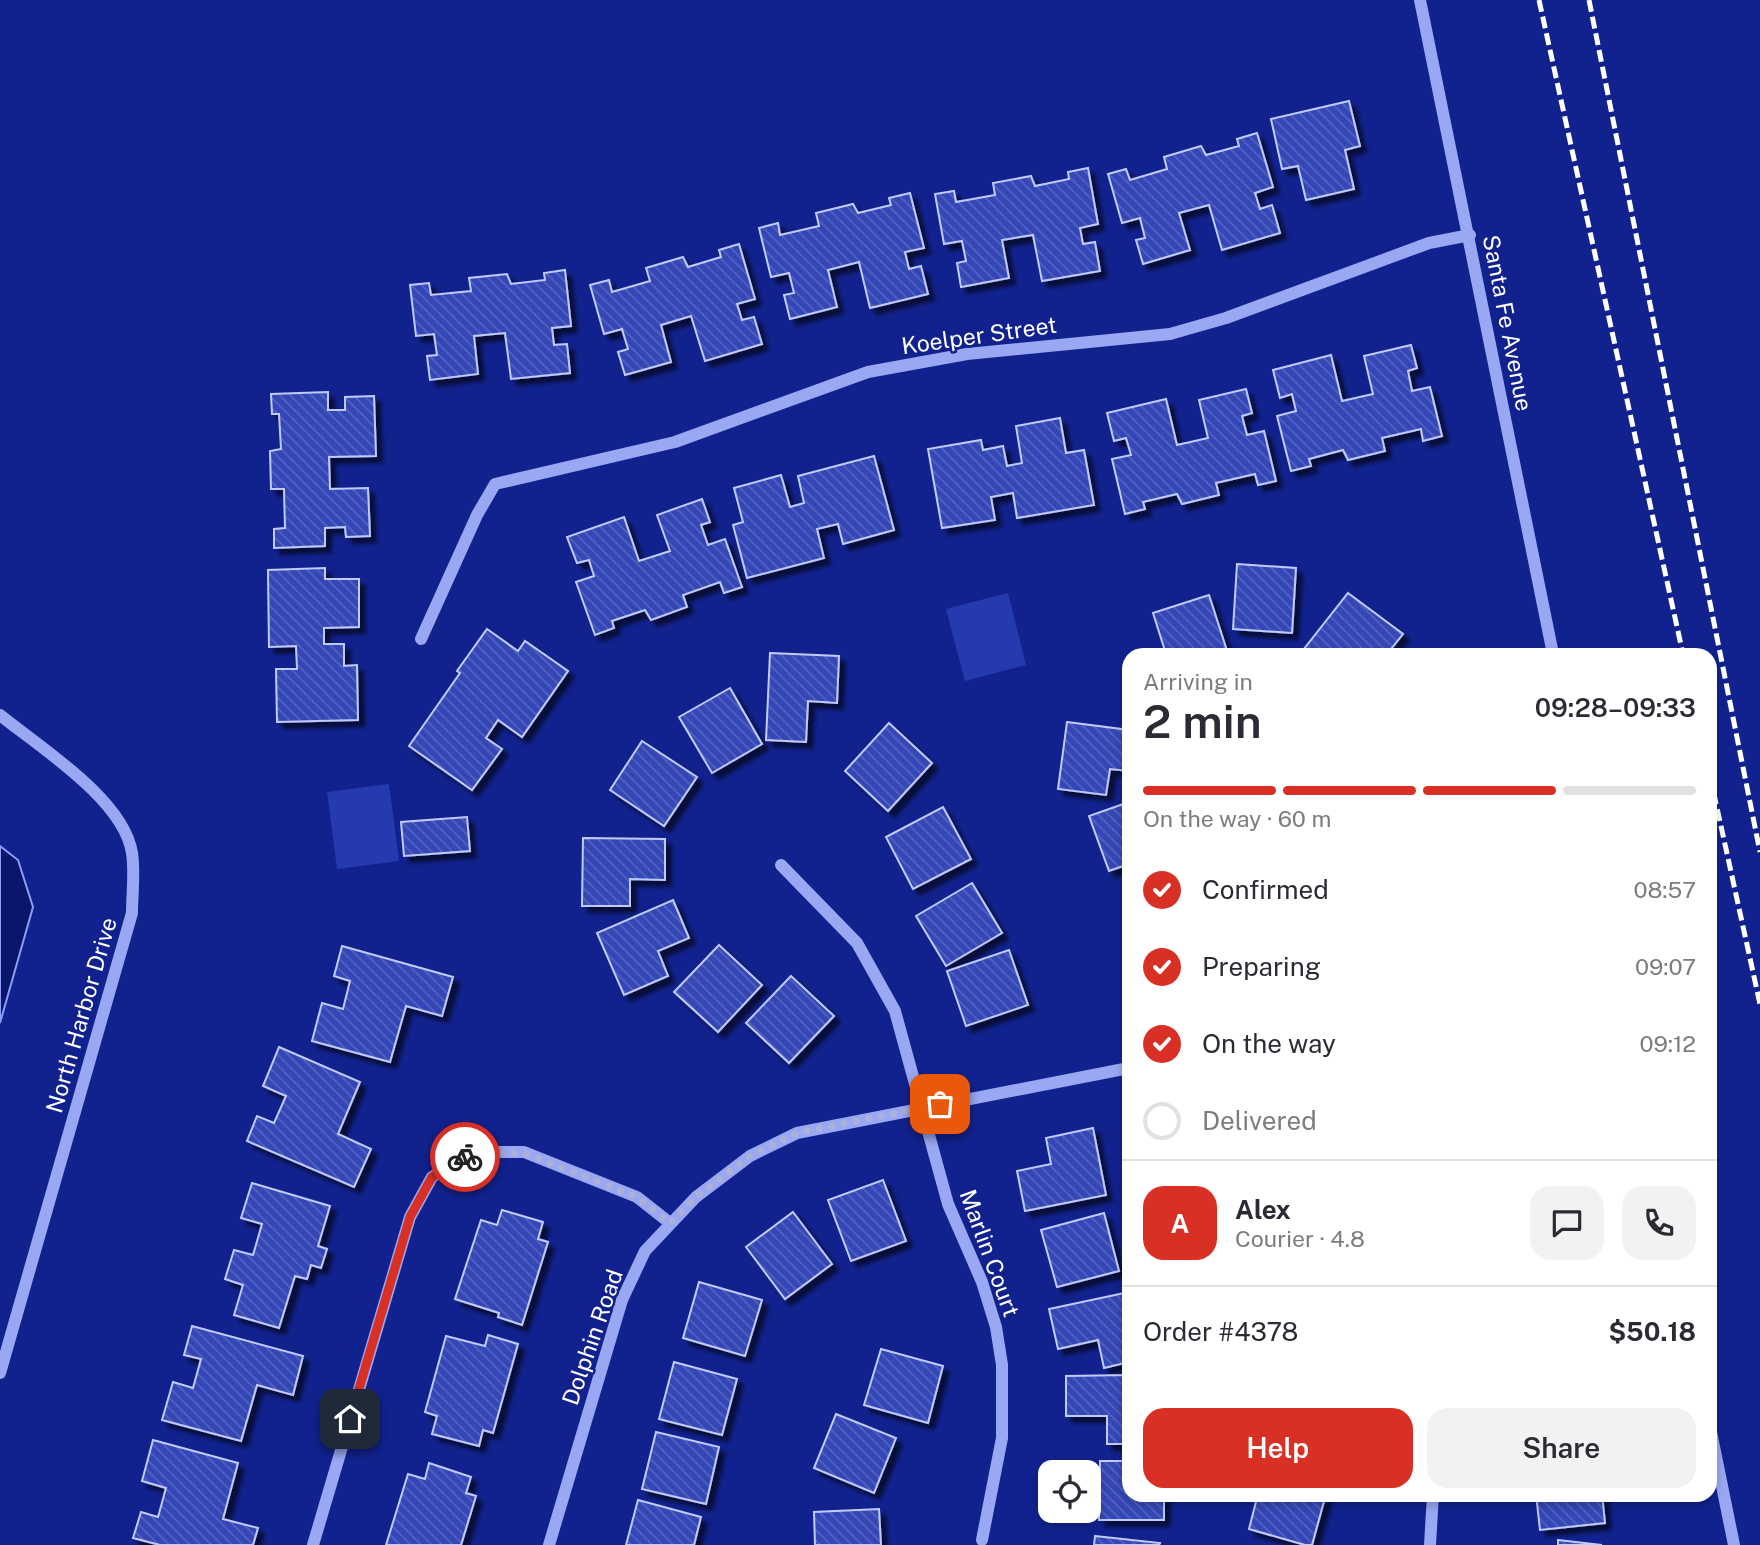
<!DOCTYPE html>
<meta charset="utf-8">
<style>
body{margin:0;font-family:"Public Sans",sans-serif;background:#f2f2f3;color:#2b2b33;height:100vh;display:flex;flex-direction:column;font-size:26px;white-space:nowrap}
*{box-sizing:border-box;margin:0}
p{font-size:23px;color:#7c7c81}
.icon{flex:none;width:38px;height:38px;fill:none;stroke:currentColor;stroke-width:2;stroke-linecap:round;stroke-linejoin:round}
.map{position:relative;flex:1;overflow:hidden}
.details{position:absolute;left:1122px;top:648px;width:595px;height:854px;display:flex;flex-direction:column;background:#fff;border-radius:21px;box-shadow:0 4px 10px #0003}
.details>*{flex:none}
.fabs{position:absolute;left:1038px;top:1460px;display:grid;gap:14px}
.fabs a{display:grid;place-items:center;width:63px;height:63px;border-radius:14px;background:#fff;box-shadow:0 4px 10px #0003;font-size:35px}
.pin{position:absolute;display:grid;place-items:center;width:60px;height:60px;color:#fff;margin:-30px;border-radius:14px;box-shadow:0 4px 10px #0006}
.courier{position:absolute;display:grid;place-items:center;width:70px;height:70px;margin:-35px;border:5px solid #d93025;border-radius:50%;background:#fff;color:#222;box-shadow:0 2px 9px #0007}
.summary em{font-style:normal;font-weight:600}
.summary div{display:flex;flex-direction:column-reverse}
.summary{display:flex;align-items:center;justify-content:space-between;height:119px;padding:0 21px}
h1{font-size:46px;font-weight:600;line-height:52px}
.bar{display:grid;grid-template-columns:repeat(4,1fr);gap:10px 7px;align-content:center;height:84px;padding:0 21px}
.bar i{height:9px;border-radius:5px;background:#e1e1e2}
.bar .on{background:#d93025}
.bar p{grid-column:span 4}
.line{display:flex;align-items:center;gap:18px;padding:0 21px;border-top:2px solid #e1e1e2}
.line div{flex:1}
.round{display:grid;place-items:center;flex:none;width:74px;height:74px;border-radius:21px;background:#f2f2f3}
ol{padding:0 21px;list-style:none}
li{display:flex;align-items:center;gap:21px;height:77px}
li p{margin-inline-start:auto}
li .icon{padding:7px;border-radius:50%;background:#d93025;color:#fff;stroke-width:4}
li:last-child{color:#7c7c81}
li i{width:38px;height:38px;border:4px solid #e1e1e2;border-radius:50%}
.button{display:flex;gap:14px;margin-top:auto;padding:14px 21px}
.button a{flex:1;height:80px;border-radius:21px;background:#d93025;color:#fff;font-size:28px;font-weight:600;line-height:80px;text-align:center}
.button a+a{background:#f2f2f3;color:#2b2b33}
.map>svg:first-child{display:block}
.pitch{fill:#263aaf}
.water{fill:#0a166a;stroke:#8b9df6;stroke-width:2}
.building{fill:url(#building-back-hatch);stroke:#c1cafd;stroke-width:2;filter:url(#shadow)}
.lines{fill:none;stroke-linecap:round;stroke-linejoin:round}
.minor{stroke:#9aa7f2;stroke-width:12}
.rail{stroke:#fff;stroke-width:5;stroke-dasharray:12 5;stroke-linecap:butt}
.done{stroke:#acb2d7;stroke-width:7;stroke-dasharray:0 12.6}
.route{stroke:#d93025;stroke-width:9}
.labels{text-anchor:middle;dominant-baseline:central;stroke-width:5;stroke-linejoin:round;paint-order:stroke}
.street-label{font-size:23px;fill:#fff;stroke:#11228e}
</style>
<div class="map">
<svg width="1760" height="1545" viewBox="0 0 1760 1545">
<defs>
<pattern id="building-back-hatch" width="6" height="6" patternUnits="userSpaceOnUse" patternTransform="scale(1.75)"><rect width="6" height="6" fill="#3447b6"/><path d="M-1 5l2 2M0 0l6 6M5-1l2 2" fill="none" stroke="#5263c1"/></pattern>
<filter id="shadow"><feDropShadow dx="6" dy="6" stdDeviation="2" flood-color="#0009"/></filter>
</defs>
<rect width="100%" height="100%" fill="#11228e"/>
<g class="pitch">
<polygon points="1008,593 1026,665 965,681 946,609"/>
<polygon points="389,784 399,861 337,869 327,792"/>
</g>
<polygon class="water" points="0,846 18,860 33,907 0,1023"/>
<g class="building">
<polygon points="1349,101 1360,146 1345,150 1354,189 1306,200 1298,166 1282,169 1271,119"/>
<polygon points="1257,133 1273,187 1255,193 1260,209 1272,205 1280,233 1222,250 1209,205 1179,213 1190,250 1143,264 1136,240 1145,238 1140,218 1122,223 1108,174 1126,169 1130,180 1167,169 1164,157 1201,146 1206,155 1239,146 1237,139"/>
<polygon points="1088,168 1098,224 1080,228 1083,244 1095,242 1100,271 1042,281 1033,235 1002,240 1009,278 961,287 957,263 966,261 962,241 944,244 935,194 954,191 956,202 995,195 993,183 1031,176 1035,186 1069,179 1068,172"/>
<polygon points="910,193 924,248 905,252 909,269 921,266 928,294 870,308 859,262 828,270 837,307 790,319 784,295 794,293 789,273 771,277 759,228 778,223 780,235 819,226 816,213 853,204 858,213 891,205 889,198"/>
<polygon points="739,244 755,299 737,304 742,320 754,317 762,344 705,361 691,316 661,325 671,362 625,375 618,352 628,349 622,329 604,334 590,285 609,280 612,292 650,281 646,268 683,257 688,267 721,257 719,250"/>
<polygon points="565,270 571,326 552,328 554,345 567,344 570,373 511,379 505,333 474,336 478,374 430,380 427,356 437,355 434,334 416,336 410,285 429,283 431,295 471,291 469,278 507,274 511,284 545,280 544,273"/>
<polygon points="1411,345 1417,368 1408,371 1412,391 1430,387 1442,436 1423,441 1421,429 1382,438 1385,451 1348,460 1343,450 1309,459 1311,466 1291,471 1277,416 1296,411 1292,394 1280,398 1273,370 1331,355 1342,401 1373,394 1364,356"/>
<polygon points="1246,389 1252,413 1242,416 1247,435 1264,431 1276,481 1258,485 1255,474 1216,483 1219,495 1182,504 1177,494 1143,502 1145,509 1125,514 1112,459 1131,455 1126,438 1114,441 1107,413 1166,399 1177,445 1208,438 1199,400"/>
<polygon points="328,392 328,410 345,410 345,397 374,396 376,456 329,457 330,489 368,488 370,536 346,537 345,527 325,528 325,546 274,548 274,529 285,528 284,489 271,489 270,451 281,449 279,414 272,414 271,394"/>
<polygon points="1060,418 1066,453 1084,450 1094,505 1017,518 1013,493 991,497 995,520 942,528 928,449 981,440 983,450 1003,446 1007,466 1022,463 1016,426"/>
<polygon points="874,456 894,530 843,544 838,524 817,529 824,558 747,578 733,525 743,522 734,488 781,475 790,507 804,503 798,476"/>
<polygon points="702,499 710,522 701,525 708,545 725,539 742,587 724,593 720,582 683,595 687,607 651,620 645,610 612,621 614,628 595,635 576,582 594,576 589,560 577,563 567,537 624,517 639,561 670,551 657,515"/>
<polygon points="1237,564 1296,568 1292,633 1233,629"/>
<polygon points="325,568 325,579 359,579 359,627 324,628 324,644 344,644 344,666 357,665 358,720 277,722 276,669 297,669 296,646 269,647 268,570"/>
<polygon points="1348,593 1403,634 1387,654 1300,654"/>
<polygon points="1209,595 1228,654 1166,654 1153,613"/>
<polygon points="487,629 518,651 525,641 568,671 522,737 498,720 486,738 502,749 472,790 409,746 460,673 457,671"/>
<polygon points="770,653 839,656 837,703 808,701 806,742 766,740"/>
<polygon points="730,688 762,744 712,773 679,717"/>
<polygon points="1067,722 1129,730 1129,771 1110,769 1106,795 1058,789"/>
<polygon points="889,723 932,763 888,811 845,771"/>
<polygon points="642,741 697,777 664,826 610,790"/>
<polygon points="1129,802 1129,864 1109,871 1089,816"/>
<polygon points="943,807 971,859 913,889 886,837"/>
<polygon points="467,817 470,851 404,856 401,822"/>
<polygon points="583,838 665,839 665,880 630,879 630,906 582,906"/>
<polygon points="972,883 1002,933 946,966 916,916"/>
<polygon points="673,900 689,938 658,951 668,976 624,995 597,933"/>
<polygon points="719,945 762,985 718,1032 674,992"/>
<polygon points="342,946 453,977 442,1016 406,1006 390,1062 312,1041 322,1003 343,1009 350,981 334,976"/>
<polygon points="1009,950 1028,1005 966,1026 947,971"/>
<polygon points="791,976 834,1016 789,1063 746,1023"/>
<polygon points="279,1047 360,1082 338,1134 371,1149 354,1187 247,1141 257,1116 274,1123 286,1096 263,1086"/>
<polygon points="1093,1128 1106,1195 1025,1211 1017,1171 1051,1164 1046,1138"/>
<polygon points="883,1180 906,1241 851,1261 828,1200"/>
<polygon points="252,1183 330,1206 318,1246 327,1249 321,1268 311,1265 307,1279 295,1276 279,1328 234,1315 243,1285 225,1279 234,1250 253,1255 262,1224 241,1218"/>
<polygon points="502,1210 543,1222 538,1239 548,1242 522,1325 498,1317 499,1313 455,1299 481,1220 497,1225"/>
<polygon points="793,1212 832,1264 785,1299 746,1247"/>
<polygon points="1104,1213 1119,1271 1057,1287 1041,1230"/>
<polygon points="699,1282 762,1300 745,1356 683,1338"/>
<polygon points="1129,1292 1129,1362 1104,1368 1098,1340 1058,1349 1049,1309"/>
<polygon points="192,1326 303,1356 293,1395 257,1385 241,1441 162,1420 173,1382 193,1388 201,1359 184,1355"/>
<polygon points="488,1335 518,1344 493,1433 483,1430 479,1446 432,1434 437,1416 425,1412 446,1336 485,1346"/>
<polygon points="881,1349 943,1366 928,1423 864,1405"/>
<polygon points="674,1362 737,1379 722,1435 659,1419"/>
<polygon points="1129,1375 1129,1444 1107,1444 1107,1416 1066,1416 1066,1376"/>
<polygon points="836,1414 896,1438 874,1493 814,1468"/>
<polygon points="656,1432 719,1447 706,1504 642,1489"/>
<polygon points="153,1440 238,1463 223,1519 258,1528 253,1545 160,1545 133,1538 141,1512 158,1517 166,1488 142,1481"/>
<polygon points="1100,1461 1129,1461 1129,1494 1164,1494 1164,1520 1099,1520"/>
<polygon points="429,1463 471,1477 466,1493 476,1496 461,1545 386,1545 408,1474 425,1479"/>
<polygon points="1258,1494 1326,1494 1312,1545 1305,1545 1249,1529"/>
<polygon points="1536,1494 1602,1494 1605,1523 1540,1530"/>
<polygon points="638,1500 701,1517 694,1545 626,1545"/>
<polygon points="879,1509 881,1545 815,1545 814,1512"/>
<polygon points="1095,1536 1160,1543 1159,1545 1094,1545"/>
<polygon points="1558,1540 1602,1545 1558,1545"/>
</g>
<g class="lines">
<g class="minor">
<polyline points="1420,0 1553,654"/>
<polyline points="421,639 477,515 495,484 675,442 868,372 967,354 1170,334 1226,318 1429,243 1470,235"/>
<path d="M 0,715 C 41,748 124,800 132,853 C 135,872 132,894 132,913 L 0,1373"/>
<polyline points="781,865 857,943 895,1011 948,1204 982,1282 996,1327 1002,1365 1002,1438 982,1540"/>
<polyline points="1710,1427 1734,1545"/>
<polyline points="313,1545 410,1217 432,1177 471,1152 524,1152 637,1197 670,1223"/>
<polyline points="549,1545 622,1300 645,1251 696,1197 750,1156 797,1133 1129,1068"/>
<polyline points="1430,1545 1433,1494"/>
</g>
<g class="rail">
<polyline points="1539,0 1683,654"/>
<polyline points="1589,0 1760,852"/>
<polyline points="1710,776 1760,1004"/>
</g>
</g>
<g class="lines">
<polyline class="done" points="465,1157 471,1153 524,1153 637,1197 670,1223 696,1197 750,1156 797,1133 940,1104"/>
<polyline class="route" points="350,1419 410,1217 432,1177 465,1157"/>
</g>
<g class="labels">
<g class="street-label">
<text transform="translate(1508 323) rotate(79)">Santa Fe Avenue</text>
<text transform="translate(979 335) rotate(-8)">Koelper Street</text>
<text transform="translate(81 1015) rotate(-74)">North Harbor Drive</text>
<text transform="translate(990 1253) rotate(70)">Marlin Court</text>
<text transform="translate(592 1337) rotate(-71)">Dolphin Road</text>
</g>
</g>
</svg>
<div class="fabs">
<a><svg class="icon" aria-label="locate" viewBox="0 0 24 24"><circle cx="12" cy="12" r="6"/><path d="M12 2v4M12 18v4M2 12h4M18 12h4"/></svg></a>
</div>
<div class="pin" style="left:940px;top:1104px;background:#ea580c"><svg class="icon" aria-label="bag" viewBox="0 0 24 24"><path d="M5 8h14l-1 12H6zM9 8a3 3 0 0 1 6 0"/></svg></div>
<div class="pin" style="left:350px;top:1419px;background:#1f2937"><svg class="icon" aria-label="home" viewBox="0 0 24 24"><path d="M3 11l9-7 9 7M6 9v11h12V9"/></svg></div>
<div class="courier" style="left:465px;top:1157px"><svg class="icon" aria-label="bike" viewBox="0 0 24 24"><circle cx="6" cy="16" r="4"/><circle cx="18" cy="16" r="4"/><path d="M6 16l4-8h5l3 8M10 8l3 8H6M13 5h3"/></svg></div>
<section class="details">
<div class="summary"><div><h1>2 min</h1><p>Arriving in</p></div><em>09:28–09:33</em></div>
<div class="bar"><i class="on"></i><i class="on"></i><i class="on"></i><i></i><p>On the way · 60 m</p></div>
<ol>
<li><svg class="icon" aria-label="check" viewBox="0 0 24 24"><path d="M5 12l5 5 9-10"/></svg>Confirmed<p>08:57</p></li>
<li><svg class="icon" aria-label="check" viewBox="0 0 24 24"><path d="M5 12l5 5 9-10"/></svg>Preparing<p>09:07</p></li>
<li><svg class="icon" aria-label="check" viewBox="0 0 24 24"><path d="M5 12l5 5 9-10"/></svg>On the way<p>09:12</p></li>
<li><i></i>Delivered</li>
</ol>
<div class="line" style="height:126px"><b class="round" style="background:#d93025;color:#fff">A</b><div><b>Alex</b><p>Courier · 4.8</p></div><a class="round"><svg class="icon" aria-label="chat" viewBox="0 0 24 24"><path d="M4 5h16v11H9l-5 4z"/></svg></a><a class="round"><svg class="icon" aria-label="phone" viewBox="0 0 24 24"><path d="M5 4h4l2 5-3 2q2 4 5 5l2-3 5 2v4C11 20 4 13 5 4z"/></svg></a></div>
<div class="line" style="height:91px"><div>Order #4378</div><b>$50.18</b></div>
<div class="button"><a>Help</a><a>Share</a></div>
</section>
</div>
